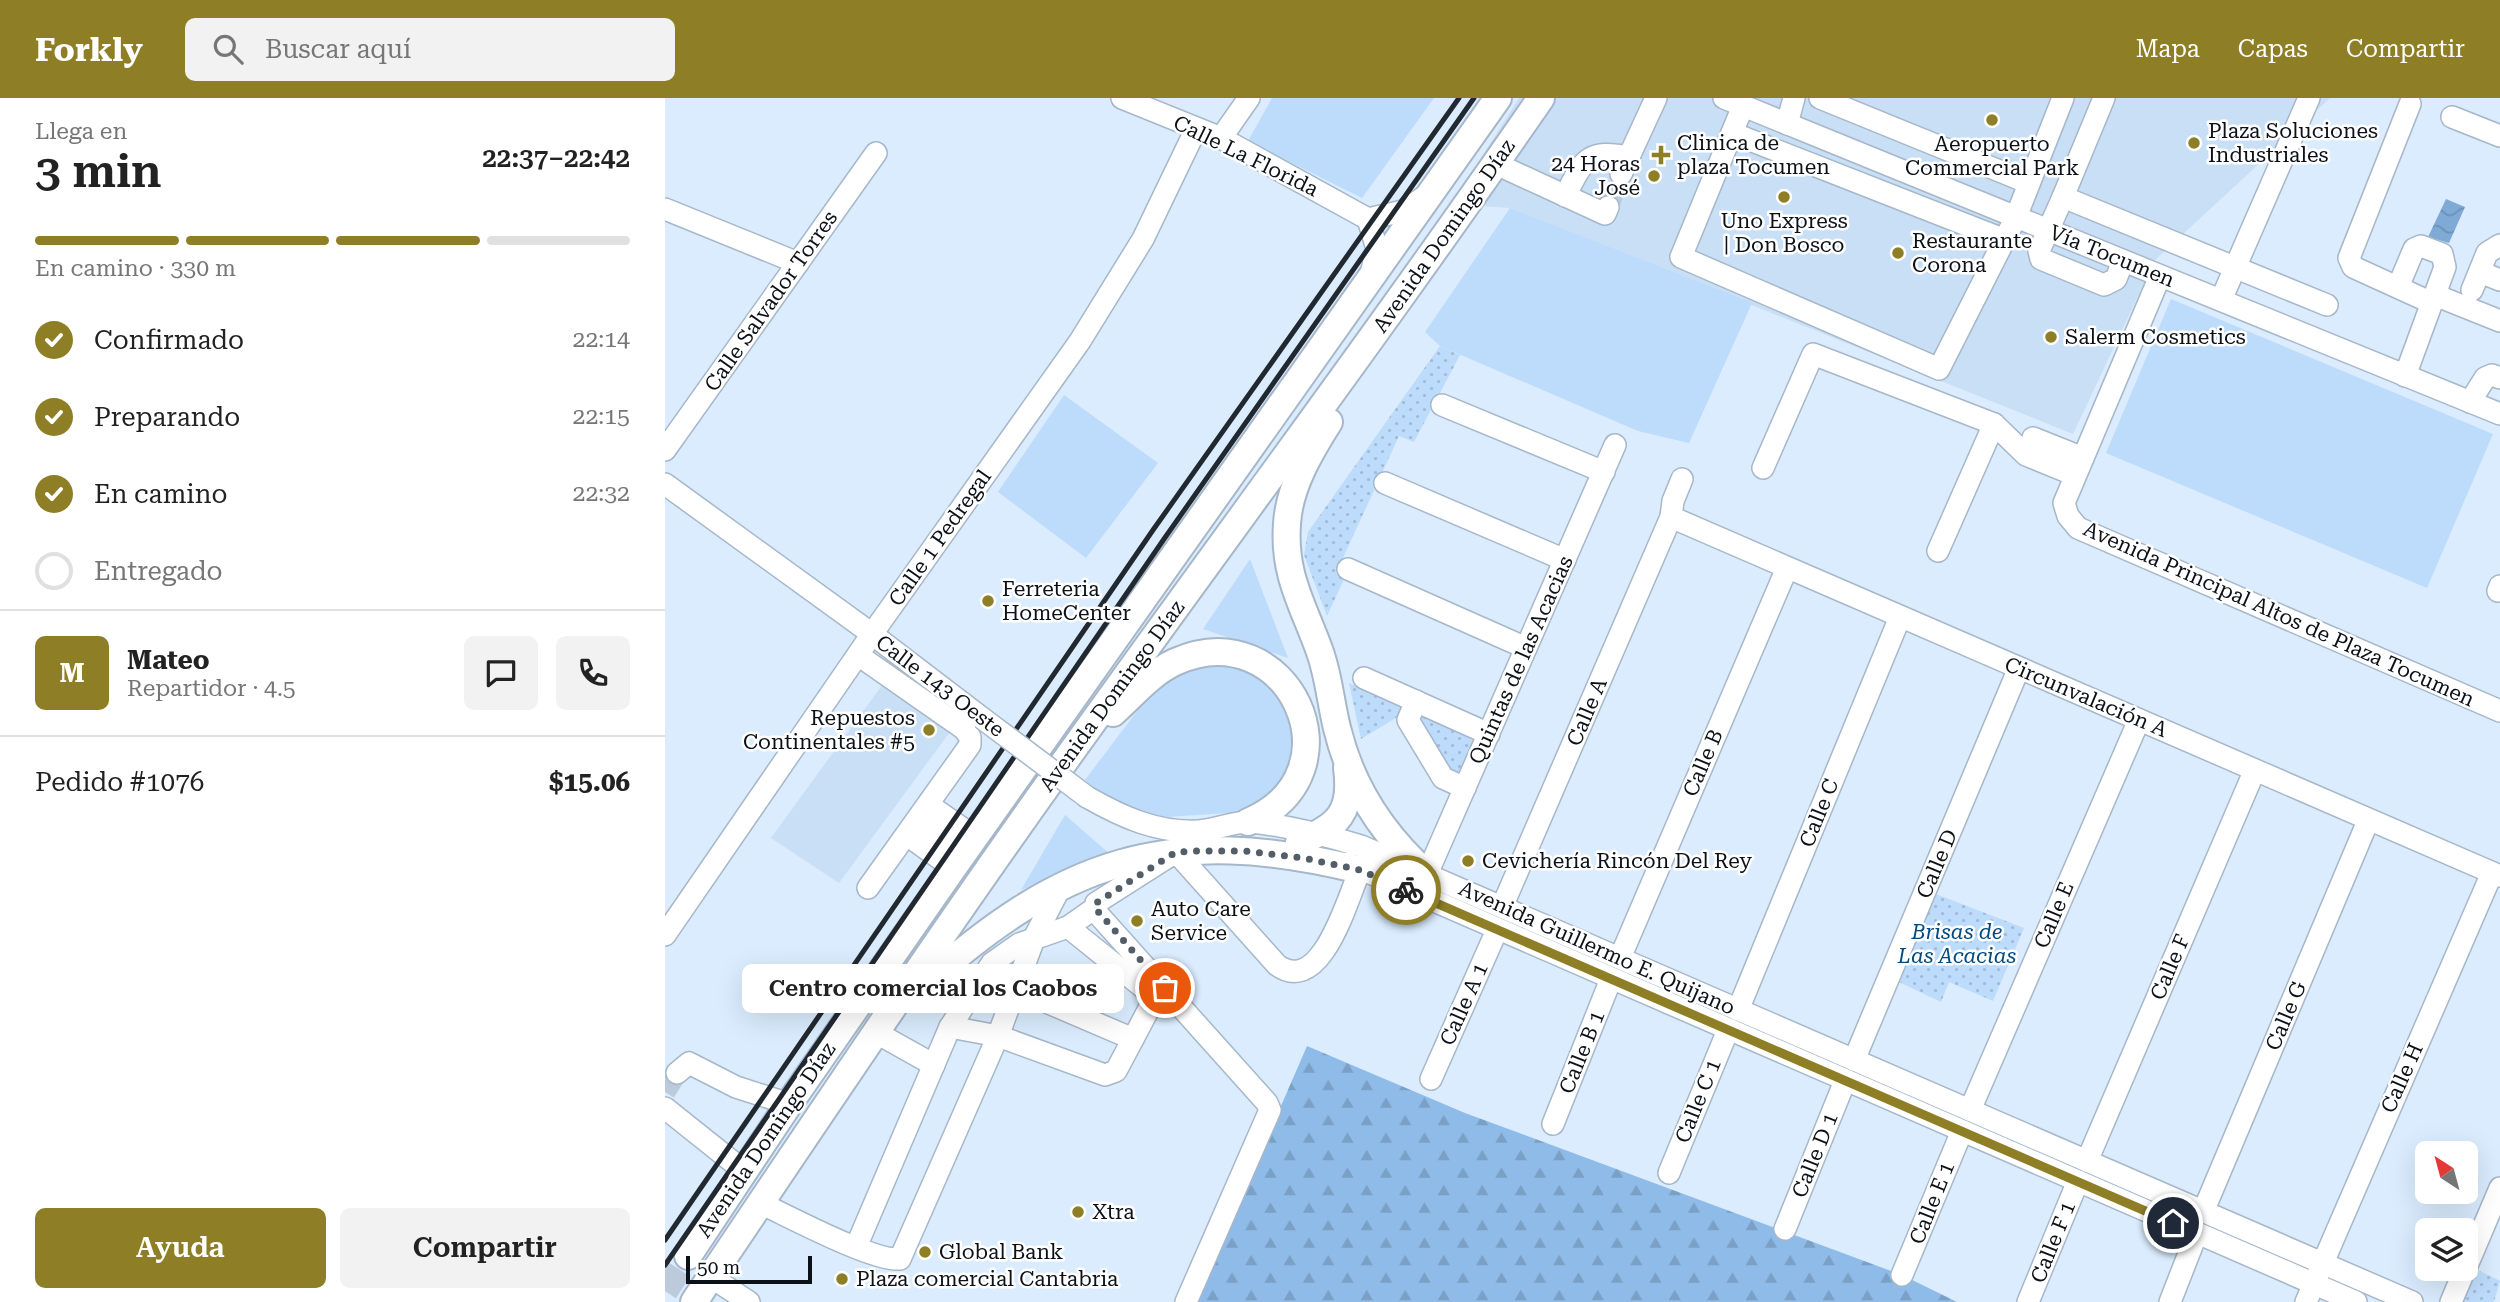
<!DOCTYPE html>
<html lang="es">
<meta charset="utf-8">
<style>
body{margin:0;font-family:"Roboto Serif",serif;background:#f2f2f2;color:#222;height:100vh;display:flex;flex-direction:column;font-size:26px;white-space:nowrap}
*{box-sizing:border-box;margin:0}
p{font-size:23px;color:#767676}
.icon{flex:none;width:38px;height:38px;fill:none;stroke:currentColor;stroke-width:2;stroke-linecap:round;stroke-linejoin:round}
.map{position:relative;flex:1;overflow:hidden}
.side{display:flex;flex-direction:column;background:#fff;width:665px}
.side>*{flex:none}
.needle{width:46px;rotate:324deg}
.buttons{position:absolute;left:1750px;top:1043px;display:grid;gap:14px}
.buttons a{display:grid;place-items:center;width:63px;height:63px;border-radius:10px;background:#fff;box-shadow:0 7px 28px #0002;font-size:35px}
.scale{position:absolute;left:21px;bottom:18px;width:126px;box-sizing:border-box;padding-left:7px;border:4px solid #0b1117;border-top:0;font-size:19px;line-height:24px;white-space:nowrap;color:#0b1117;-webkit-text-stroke:5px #fff;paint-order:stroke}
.pin{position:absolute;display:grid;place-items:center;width:60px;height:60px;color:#fff;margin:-30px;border:4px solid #fff;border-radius:50%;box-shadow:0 2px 7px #0007}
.courier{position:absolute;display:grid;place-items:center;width:70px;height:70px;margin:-35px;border:5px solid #8e7f26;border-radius:50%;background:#fff;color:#222;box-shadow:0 2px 9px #0007}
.bubble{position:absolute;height:49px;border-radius:10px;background:#fff;box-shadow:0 7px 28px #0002;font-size:23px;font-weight:600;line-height:49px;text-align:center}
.head em{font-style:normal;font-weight:600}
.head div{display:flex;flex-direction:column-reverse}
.head{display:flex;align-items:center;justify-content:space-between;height:119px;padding:0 35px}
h1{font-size:46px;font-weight:600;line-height:52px}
.bar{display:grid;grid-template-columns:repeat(4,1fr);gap:10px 7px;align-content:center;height:84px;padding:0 35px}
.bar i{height:9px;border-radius:5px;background:#e0e0e0}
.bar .selected{background:#8e7f26}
.bar p{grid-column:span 4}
.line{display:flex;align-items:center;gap:18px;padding:0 35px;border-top:2px solid #e0e0e0}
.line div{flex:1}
.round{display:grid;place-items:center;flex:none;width:74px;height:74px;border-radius:10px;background:#f2f2f2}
ol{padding:0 35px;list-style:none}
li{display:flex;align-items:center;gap:21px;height:77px}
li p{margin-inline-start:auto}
li .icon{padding:7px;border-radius:50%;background:#8e7f26;color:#fff;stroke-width:4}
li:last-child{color:#767676}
li i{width:38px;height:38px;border:4px solid #e0e0e0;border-radius:50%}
.cta{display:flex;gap:14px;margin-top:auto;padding:14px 35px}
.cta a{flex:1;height:80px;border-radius:10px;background:#8e7f26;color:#fff;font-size:28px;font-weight:600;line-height:80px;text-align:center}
.cta a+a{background:#f2f2f2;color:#222}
header{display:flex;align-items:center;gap:42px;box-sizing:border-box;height:98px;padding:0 35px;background:#8e7f26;color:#fff}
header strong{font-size:33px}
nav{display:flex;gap:38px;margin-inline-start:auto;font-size:24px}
.search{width:490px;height:63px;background:#f2f2f2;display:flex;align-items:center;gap:18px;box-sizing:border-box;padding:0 24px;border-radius:10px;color:#767676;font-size:26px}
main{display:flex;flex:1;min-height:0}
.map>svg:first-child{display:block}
.built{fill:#c8dff6}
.grass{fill:#bddbfb}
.forest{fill:url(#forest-firs)}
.park{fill:url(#park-dots)}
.water{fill:url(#water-waves)}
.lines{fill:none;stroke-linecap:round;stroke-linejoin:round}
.minor-tunnel{stroke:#bbcbdb;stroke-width:21;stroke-dasharray:21 10;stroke-linecap:butt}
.major-tunnel{stroke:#bbcbdb;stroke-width:26;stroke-dasharray:26 13;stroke-linecap:butt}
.minor-casing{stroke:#a6b7c9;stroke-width:24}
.major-casing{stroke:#a6b7c9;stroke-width:30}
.minor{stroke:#fff;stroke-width:21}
.major{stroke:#fff;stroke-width:26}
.rail{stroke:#212830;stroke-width:5}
.minor-bridge-casing{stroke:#a6b7c9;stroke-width:24;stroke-linecap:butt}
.minor-bridge{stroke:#fff;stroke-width:21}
.done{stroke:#535e68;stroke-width:7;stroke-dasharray:0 12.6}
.route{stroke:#8e7f26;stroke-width:9}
.poi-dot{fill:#8e7f26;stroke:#fff;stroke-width:2.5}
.labels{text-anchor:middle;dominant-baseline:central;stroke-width:5;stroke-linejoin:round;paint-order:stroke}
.poi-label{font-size:21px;fill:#0b1117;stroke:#fff;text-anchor:start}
.street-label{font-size:21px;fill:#0b1117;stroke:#fff}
.park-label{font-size:21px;font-style:italic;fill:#01497f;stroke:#fff}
</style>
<header>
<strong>Forkly</strong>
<div class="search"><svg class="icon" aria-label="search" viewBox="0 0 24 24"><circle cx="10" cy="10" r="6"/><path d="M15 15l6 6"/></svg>Buscar aquí</div>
<nav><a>Mapa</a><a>Capas</a><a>Compartir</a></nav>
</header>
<main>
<section class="side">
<div class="head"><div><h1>3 min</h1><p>Llega en</p></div><em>22:37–22:42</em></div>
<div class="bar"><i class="selected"></i><i class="selected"></i><i class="selected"></i><i></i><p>En camino · 330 m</p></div>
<ol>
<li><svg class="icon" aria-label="check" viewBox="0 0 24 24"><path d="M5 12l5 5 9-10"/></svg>Confirmado<p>22:14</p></li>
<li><svg class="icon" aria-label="check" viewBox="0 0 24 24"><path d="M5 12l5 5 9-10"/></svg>Preparando<p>22:15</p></li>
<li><svg class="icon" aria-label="check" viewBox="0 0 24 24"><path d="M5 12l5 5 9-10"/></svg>En camino<p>22:32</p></li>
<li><i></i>Entregado</li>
</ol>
<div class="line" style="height:126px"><b class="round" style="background:#8e7f26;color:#fff">M</b><div><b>Mateo</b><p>Repartidor · 4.5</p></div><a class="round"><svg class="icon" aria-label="chat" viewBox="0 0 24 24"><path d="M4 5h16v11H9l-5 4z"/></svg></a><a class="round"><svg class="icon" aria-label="phone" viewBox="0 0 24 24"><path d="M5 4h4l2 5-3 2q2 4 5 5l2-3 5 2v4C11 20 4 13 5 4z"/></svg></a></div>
<div class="line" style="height:91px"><div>Pedido #1076</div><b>$15.06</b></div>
<div class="cta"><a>Ayuda</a><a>Compartir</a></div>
</section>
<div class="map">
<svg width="1835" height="1204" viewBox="0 0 1835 1204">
<defs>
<pattern id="forest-firs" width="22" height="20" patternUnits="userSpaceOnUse" patternTransform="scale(1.75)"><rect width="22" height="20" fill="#8fbbe8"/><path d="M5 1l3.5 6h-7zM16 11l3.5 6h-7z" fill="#7aa0c6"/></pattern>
<pattern id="park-dots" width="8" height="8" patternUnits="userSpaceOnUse" patternTransform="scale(1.75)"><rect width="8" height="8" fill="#bddbfb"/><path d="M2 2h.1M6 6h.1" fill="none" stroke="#a1bbd6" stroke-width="1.8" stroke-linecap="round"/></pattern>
<pattern id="water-waves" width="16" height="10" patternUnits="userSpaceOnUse" patternTransform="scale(1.75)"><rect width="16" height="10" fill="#7faad6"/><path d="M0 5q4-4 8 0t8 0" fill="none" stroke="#6c91b7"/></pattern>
</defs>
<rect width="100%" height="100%" fill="#daecfe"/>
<g class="built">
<polygon points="854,0 1665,0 1490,162 1408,336 845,110 787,106"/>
<polygon points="218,586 287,631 174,785 106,740"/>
</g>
<g class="grass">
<polygon points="607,0 769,0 697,100 583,43"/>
<polygon points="845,110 1087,205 1024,345 973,333 775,248 760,234"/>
<polygon points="1506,201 1828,336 1762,490 1441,355"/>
<polygon points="399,297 493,365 421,460 333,394"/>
<polygon points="585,461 623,560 538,531"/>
<polygon points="548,559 606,580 629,622 624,671 607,695 579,714 502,719 475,715 446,703 420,682 503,572"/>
<polygon points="400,717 446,757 356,792"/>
</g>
<polygon class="forest" points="642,948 800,1015 1237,1177 1292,1204 531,1204"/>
<g class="park">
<polygon points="775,248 795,257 749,344 734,338 671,475 680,479 662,518 639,457 643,434"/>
<polygon points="684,585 737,608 734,618 696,641"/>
<polygon points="753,615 803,637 808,644 793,677 779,672 750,621"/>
<polygon points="1271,796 1359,830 1328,903 1284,884 1276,904 1234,884"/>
<polygon points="1809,1170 1835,1183 1829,1204 1794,1204"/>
</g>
<polygon class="water" points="1781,101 1800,109 1784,145 1763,139"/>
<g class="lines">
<g class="minor-tunnel">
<polyline points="943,109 956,76"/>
<polyline points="0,994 12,975"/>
</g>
<polyline class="major-tunnel" points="0,1193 23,1158"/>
<g class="minor-casing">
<g id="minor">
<polyline points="457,0 556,40 703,121 738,113 759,99"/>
<polyline points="1059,0 1835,316"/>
<polyline points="1155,0 1364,85"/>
<polyline points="1439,0 1398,99 1662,207"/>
<polyline points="1745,6 1684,160 1688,169 1767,205"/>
<polyline points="1078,8 1016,159 1274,271 1351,119 1398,0"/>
<polyline points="1787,19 1835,38"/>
<polyline points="1122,26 1129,0"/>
<polyline points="1067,35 1340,142"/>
<polyline points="556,40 584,0"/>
<polyline points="829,65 940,116 943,109"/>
<polyline points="956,76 991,0"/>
<path d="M 900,98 C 919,62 921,51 964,59"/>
<polyline points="1398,99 1374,153 1376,161 1439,187 1451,181 1458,163"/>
<polyline points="0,111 133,165"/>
<polyline points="703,121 712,151 706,176"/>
<polyline points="1815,174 1835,182"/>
<polyline points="1495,178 1399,405 1403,418 1413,430 1835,613"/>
<polyline points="1733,189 1749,151 1756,148 1777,156 1780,169 1740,278"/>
<polyline points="1807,192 1822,155 1835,147"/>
<polyline points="1770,197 1835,223"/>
<polyline points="1556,202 1644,0"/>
<polyline points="1805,304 1820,280 1827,277 1835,280"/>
<polyline points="777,307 939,374"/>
<polyline points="1368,340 1418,360"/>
<polyline points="0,352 211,55"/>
<polyline points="1098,370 1148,256 1329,326 1361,357 1410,377"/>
<polyline points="720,385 900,462"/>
<polyline points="0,386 207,536 317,620"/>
<polyline points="1006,419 1835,778"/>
<polyline points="1273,453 1329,326"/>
<polyline points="683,471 861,550"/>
<polyline points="1833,493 1835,488"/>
<polyline points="193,557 299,631 305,639 305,647 203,790"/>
<polyline points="699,580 824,636"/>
<polyline points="751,603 743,622 778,680 800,690"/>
<path d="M 422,699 C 457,719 492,735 533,733 C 551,732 569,723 586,724 C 624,728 660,737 696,748 L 1747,1204"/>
<polyline points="264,707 310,739"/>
<polyline points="252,723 299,755"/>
<polyline points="242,737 288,770"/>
<polyline points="682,765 1691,1204"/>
<polyline points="762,776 950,347"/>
<polyline points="837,809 1006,419 1008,403 1017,381"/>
<polyline points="0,837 207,536 415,243 478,141 531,31"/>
<polyline points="955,860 1122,470"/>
<polyline points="351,891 468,941"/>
<polyline points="1073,912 1235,519"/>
<polyline points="285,929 333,938 440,977 451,973 487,905 485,895 403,829"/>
<polyline points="210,934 269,967"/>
<polyline points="1189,962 1354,570"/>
<polyline points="12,975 24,965 71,989 124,1006"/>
<polyline points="766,981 832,832"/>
<polyline points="0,1010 79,1073"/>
<polyline points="1305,1012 1474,622"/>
<polyline points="888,1026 946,881"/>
<polyline points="1422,1063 1589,674"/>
<polyline points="1004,1075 1063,932"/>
<path d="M 95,1105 C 123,1118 209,1164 235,1161 L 333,938 L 370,838 L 397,786"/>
<polyline points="1538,1114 1703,723"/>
<polyline points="1120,1131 1180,983"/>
<polyline points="191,1149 285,929 327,865 354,846 403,829 430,810"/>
<polyline points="1801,1170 1835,1090"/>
<polyline points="1237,1177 1297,1033"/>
<polyline points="46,1179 84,1204"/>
<path d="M 521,1204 L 605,1012 L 602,1005 L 431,814 L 431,805 L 511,754 L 612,867 C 656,899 682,802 695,772 L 705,764"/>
<polyline points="1363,1204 1413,1083"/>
<polyline points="1505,1204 1532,1135"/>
<polyline points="1641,1204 1827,775"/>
<polyline points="1786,1204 1800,1171"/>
</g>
</g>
<g class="major-casing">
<g id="major">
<path d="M 664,324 C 645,354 624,389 622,426 C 618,479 640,510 656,557 C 664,581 666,606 672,630 C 686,688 718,737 762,776"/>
<path d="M 448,615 C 467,598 486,575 510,564 C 623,513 699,675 583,724"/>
<path d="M 634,744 C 673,729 688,714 682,670"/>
<path d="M 254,891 C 397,761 504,725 695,772"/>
<polyline points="23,1158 124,1006 288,770 833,0"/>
<path d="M 29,1204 C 154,1018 279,831 410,649 C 565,433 725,219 876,0"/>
</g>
</g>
<use href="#minor" class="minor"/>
<use href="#major" class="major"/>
<g class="rail">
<polyline points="0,1142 488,432 794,0"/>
<polyline points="0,1167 499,441 809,0"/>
</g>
<g class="minor-bridge-casing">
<polyline id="minor-bridge" points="317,620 422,699"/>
</g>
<use href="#minor-bridge" class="minor-bridge"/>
</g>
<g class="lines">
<polyline class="done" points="500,890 430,810 431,805 511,754 533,753 580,753 638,760 695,772 741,792"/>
<polyline class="route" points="741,792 1508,1125"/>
</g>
<g class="poi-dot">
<circle cx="1327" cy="22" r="7"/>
<circle cx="1529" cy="45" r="7"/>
<path d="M992.5 46.5h7v7h7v7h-7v7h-7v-7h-7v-7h7z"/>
<circle cx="989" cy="78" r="7"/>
<circle cx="1119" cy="99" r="7"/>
<circle cx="1233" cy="155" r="7"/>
<circle cx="1386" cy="239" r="7"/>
<circle cx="323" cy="503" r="7"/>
<circle cx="264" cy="632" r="7"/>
<circle cx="803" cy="763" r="7"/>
<circle cx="472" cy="823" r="7"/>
<circle cx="413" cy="1114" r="7"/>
<circle cx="260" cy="1154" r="7"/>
<circle cx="177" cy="1181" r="7"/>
</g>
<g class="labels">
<g class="poi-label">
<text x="1543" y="33">Plaza Soluciones<tspan x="1543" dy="24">Industriales</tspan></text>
<text x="1012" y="45">Clinica de<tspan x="1012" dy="24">plaza Tocumen</tspan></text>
<text x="1327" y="46" text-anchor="middle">Aeropuerto<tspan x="1327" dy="24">Commercial Park</tspan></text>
<text x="975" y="66" text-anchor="end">24 Horas<tspan x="975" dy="24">José</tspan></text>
<text x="1119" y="123" text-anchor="middle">Uno Express<tspan x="1119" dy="24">| Don Bosco</tspan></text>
<text x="1247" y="143">Restaurante<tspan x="1247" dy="24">Corona</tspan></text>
<text x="1400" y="239">Salerm Cosmetics</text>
<text x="337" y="491">Ferreteria<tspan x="337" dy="24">HomeCenter</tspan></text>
<text x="250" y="620" text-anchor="end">Repuestos<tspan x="250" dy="24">Continentales #5</tspan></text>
<text x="817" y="763">Cevichería Rincón Del Rey</text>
<text x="486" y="811">Auto Care<tspan x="486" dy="24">Service</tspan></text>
<text x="427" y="1114">Xtra</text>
<text x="274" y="1154">Global Bank</text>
<text x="191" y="1181">Plaza comercial Cantabria</text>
</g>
<g class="street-label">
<text transform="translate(581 58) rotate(26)">Calle La Florida</text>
<text transform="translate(779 138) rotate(-55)">Avenida Domingo Díaz</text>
<text transform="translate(1447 158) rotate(22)">Vía Tocumen</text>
<text transform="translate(106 203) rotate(-55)">Calle Salvador Torres</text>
<text transform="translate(275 440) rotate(-55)">Calle 1 Pedregal</text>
<text transform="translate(1614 516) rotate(24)">Avenida Principal Altos de Plaza Tocumen</text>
<text transform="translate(856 562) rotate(-66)">Quintas de las Acacias</text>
<text transform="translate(275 588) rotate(37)">Calle 143 Oeste</text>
<text transform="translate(447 598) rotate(-54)">Avenida Domingo Díaz</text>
<text transform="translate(1421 599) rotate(23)">Circunvalación A</text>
<text transform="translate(922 614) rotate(-67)">Calle A</text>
<text transform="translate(1038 665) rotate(-67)">Calle B</text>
<text transform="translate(1154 715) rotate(-68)">Calle C</text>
<text transform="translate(1272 766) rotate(-67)">Calle D</text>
<text transform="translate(1389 817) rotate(-67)">Calle E</text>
<text transform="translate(932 850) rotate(24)">Avenida Guillermo E. Quijano</text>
<text transform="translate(1505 869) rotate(-67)">Calle F</text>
<text transform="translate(799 906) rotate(-66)">Calle A 1</text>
<text transform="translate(1621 918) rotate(-67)">Calle G</text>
<text transform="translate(917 954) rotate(-68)">Calle B 1</text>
<text transform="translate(1737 980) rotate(-66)">Calle H</text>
<text transform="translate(1033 1003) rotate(-68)">Calle C 1</text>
<text transform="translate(101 1042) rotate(-56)">Avenida Domingo Díaz</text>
<text transform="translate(1150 1057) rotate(-68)">Calle D 1</text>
<text transform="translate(1267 1105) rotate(-68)">Calle E 1</text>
<text transform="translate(1388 1144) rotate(-68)">Calle F 1</text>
</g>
<g class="park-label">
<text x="1292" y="834">Brisas de<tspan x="1292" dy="24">Las Acacias</tspan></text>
</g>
</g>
</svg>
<div class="buttons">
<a><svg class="needle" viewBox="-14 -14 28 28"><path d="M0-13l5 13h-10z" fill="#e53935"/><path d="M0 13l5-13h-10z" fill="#767676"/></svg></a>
<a><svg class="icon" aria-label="layers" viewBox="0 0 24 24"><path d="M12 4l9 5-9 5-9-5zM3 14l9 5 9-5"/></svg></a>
</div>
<div class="scale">50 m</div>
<div class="pin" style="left:500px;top:890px;background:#ea580c"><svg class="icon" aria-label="bag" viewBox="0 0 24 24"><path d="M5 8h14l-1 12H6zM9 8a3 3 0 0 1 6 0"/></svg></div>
<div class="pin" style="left:1508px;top:1125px;background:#1f2937"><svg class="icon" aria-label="home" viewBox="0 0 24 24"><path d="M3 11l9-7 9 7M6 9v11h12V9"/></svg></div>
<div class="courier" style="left:741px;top:792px"><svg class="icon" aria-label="bike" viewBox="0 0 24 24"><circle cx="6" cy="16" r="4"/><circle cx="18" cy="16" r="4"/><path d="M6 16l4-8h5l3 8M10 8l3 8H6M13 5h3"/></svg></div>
<div class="bubble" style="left:77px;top:866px;width:382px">Centro comercial los Caobos</div>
</div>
</main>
